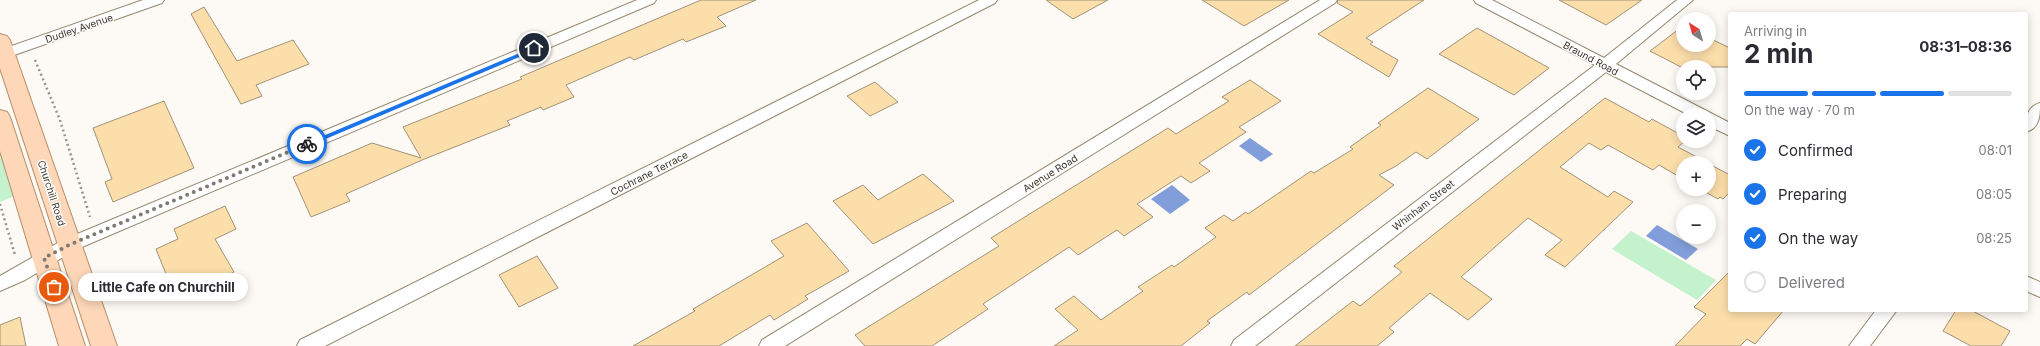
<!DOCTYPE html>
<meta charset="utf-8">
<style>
body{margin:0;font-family:Inter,sans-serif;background:#f7f7f7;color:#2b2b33;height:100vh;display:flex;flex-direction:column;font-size:15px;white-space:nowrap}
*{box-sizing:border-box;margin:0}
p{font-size:13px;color:#7c7c81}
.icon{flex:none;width:22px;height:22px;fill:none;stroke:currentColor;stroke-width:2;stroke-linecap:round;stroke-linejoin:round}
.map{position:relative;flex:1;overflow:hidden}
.side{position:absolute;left:1728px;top:12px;width:300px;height:300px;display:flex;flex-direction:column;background:#fff;border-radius:4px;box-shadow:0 2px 10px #0003}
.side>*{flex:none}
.needle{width:26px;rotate:323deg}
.controls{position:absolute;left:1676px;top:12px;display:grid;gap:8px}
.controls a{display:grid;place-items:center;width:40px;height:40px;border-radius:50%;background:#fff;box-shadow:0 2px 10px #0003;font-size:20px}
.pin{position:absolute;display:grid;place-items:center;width:34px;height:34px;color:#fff;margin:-17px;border:2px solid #fff;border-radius:50%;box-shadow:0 1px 4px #0007}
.courier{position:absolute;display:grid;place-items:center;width:40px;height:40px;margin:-20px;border:3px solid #1a73e8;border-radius:50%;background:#fff;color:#222;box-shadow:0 1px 5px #0007}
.bubble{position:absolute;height:28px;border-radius:14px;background:#fff;box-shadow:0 2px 10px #0003;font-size:13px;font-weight:700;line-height:28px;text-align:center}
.head em{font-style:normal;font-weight:700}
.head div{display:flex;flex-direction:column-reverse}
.head{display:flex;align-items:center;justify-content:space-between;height:68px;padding:0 16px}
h1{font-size:26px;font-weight:700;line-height:30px}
.bar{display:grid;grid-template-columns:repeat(4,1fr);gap:6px 4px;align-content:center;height:48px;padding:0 16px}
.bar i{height:5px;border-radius:3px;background:#e1e1e2}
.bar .current{background:#1a73e8}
.bar p{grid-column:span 4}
ol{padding:0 16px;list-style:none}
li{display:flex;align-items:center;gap:12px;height:44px}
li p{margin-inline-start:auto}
li .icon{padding:4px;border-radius:50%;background:#1a73e8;color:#fff;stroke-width:4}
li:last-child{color:#7c7c81}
li i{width:22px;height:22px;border:2px solid #e1e1e2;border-radius:50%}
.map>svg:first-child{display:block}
.green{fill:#c3f2cc}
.water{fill:#829eda}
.building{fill:#fcdeaa;stroke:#a19279}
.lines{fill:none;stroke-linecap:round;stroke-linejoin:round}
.street-casing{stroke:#95876d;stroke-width:2}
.primary-casing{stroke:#b88e68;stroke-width:2}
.path{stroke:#98938b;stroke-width:2.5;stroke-dasharray:2 3;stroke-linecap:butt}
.street{fill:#fff;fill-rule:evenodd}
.primary{fill:#fdd7b8;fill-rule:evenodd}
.route{fill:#1a73e8}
.done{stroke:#807b72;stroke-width:4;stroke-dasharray:0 7.2}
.labels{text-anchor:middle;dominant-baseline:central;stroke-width:3;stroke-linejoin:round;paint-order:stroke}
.street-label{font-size:10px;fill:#3c362b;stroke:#fff}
</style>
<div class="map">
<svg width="2040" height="346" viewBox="0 0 2040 346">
<rect width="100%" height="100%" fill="#fdfaf5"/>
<g class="green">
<polygon points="0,117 24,192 0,202"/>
<polygon points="1631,231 1716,280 1697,300 1612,249"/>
</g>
<g class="water">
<polygon points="1250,138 1273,154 1261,162 1239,146"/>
<polygon points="1172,185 1190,200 1170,214 1151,199"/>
<polygon points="1657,225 1698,249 1686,260 1646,236"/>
</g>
<g class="building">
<polygon points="701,0 756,0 717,17 726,26 686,42 683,39 634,60 630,57 566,85 574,97 543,110 541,107 507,121 510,125 422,160 346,194 350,201 311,217 293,177 372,143 421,158 403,127 522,79 520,77"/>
<polygon points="1046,0 1108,0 1073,19"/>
<polygon points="1202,0 1289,0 1244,26"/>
<polygon points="1338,0 1424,0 1366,38 1373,42 1370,44 1398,60 1389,77 1318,34 1353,12 1337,3"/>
<polygon points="1559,0 1642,0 1606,25"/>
<polygon points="204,7 237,61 293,40 309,64 256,85 262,96 241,104 191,14"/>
<polygon points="1683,26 1683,45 1709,45 1709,38 1730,48 1730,67 1681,67 1650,51"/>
<polygon points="1477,28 1515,49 1549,68 1514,95 1439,54"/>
<polygon points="1250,80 1281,101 1239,127 1246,132 1199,163 1210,171 1191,183 1181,176 1137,204 1153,217 1124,236 1117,230 1078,255 1069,247 983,304 988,309 932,346 865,346 855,335 999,246 991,238 1168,128 1176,134 1229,101 1222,97"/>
<polygon points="875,82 898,102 870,116 847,96"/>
<polygon points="1428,88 1479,119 1427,159 1416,152 1396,166 1379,175 1394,185 1249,295 1247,292 1207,321 1210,323 1181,346 1054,346 1078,330 1055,309 1074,296 1101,320 1143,291 1138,287 1172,265 1174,267 1216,237 1205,228 1224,215 1233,221 1246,212 1248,214 1311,171 1314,173 1353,149 1350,147 1381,125 1378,123"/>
<polygon points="1605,98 1649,122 1652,119 1683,136 1683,141 1685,141 1678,147 1708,163 1683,163 1683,179 1659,165 1653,170 1608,145 1601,150 1589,143 1560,167 1608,197 1614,191 1633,202 1565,267 1545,255 1562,240 1528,218 1461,277 1492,299 1468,320 1430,293 1389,328 1394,332 1377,346 1295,346 1353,301 1360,306 1402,272 1394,266"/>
<polygon points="164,101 194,168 113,202 105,182 112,179 93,128"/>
<polygon points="1709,164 1730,175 1730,192 1723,199 1720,197 1718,199 1700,189 1709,189"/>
<polygon points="923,174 954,201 873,244 833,201 863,185 878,200"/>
<polygon points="225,206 236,229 215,239 234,272 181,298 168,279 156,249 178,239 174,229"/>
<polygon points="807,223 849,271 805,296 808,299 774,320 770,315 719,346 633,346 695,311 693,309 784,256 771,241"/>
<polygon points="537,256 558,288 519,307 499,275"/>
<polygon points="1730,271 1730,310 1784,310 1755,344 1747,339 1740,346 1675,346 1706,314 1694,307"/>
<polygon points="1956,310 1971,310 2010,331 2001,346 1971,346 1943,331"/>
<polygon points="20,317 26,346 0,346 0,325"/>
</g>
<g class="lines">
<g class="street-casing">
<g id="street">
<polygon points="143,0 164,0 162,3 0,60 0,50"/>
<polygon points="637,0 656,0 654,3 75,250 25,280 0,291 0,276 63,240"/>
<polygon points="979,0 997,0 995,3 325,346 297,346 300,340"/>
<polygon points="1320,0 1337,0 1335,3 785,346 759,346 762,340"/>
<polygon points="1474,0 1492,0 1604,58 1677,0 1693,0 1616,64 1730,123 1730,136 1709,126 1709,115 1689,115 1606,72 1255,346 1231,346 1234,340 1595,65 1476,3"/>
<path d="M 2040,103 C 2040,115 2040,128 2026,132 C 2026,119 2026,107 2040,103 Z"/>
<polygon points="2026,276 2040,282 2040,297 2026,291"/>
<polygon points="1876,310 1897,310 1870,346 1849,346"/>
</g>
</g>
<g class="primary-casing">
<g id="primary">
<polygon points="0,34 7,36 10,40 117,346 91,346 0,68"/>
<polygon points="0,110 7,112 10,117 85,346 59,346 0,151"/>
</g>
</g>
<g class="path">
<polyline points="35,60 60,120 90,217"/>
<polyline points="0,204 15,255"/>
</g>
<use href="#street" class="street"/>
<use href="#primary" class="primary"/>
</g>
<polygon class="route" points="534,47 536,50 309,146 304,144"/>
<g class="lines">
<polyline class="done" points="54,287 44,258 69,245 307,144"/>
</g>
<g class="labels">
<g class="street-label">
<text transform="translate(79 28) rotate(-19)">Dudley Avenue</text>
<text transform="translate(1591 58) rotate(28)">Braund Road</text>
<text transform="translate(649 173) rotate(-27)">Cochrane Terrace</text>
<text transform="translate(1050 173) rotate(-32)">Avenue Road</text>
<text transform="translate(52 193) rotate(72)">Churchill Road</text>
<text transform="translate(1423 205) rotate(-38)">Whinham Street</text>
</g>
</g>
</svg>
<div class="controls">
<a><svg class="needle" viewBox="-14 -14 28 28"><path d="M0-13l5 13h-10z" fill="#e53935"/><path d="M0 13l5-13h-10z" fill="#7c7c81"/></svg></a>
<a><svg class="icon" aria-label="locate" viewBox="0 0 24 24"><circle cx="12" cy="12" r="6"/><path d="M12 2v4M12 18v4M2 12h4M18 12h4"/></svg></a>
<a><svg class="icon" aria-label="layers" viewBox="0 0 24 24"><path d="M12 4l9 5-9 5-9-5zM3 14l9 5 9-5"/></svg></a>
<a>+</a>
<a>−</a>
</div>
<div class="pin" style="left:54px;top:287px;background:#ea580c"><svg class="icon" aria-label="bag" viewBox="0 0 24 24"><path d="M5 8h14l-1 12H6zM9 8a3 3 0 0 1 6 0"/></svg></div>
<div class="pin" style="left:534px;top:48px;background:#1f2937"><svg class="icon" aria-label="home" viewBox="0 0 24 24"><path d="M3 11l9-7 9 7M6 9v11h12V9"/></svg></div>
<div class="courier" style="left:307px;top:144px"><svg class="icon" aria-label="bike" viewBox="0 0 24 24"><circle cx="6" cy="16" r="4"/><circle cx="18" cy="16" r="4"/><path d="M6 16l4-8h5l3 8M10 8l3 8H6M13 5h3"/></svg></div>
<div class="bubble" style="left:78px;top:273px;width:170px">Little Cafe on Churchill</div>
<section class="side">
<div class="head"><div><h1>2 min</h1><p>Arriving in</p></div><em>08:31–08:36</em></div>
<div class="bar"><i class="current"></i><i class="current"></i><i class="current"></i><i></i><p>On the way · 70 m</p></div>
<ol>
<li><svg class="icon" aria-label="check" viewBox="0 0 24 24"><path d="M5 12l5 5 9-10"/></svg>Confirmed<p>08:01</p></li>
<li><svg class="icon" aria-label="check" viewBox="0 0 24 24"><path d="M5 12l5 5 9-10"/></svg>Preparing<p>08:05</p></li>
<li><svg class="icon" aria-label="check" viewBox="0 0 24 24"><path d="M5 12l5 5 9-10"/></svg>On the way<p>08:25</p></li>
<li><i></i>Delivered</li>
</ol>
</section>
</div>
